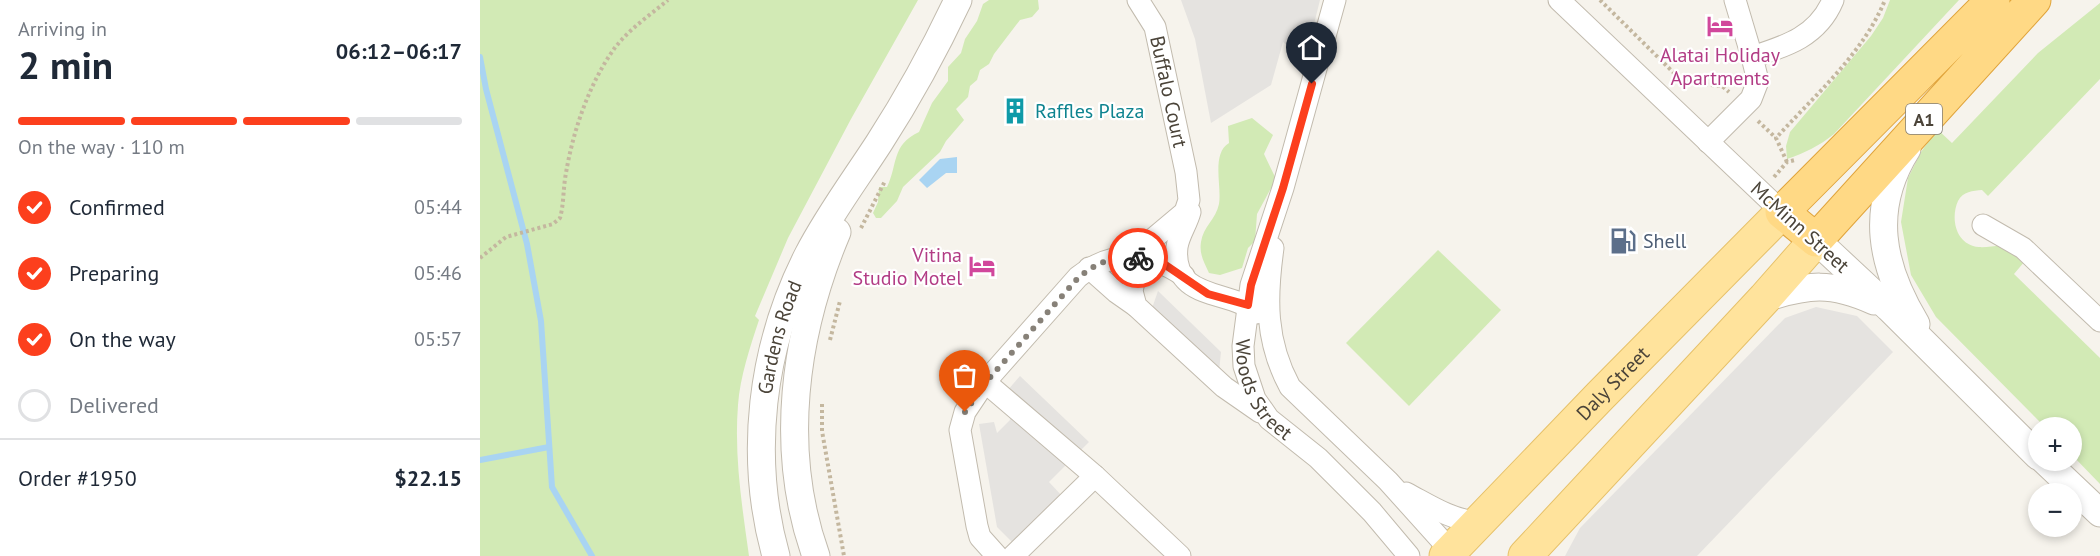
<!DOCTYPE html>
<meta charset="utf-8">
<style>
body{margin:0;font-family:"PT Sans",sans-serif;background:#f2f2f3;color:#1f2937;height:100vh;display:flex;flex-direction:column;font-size:22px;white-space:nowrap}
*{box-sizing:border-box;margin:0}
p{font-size:20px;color:#747a83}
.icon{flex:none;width:33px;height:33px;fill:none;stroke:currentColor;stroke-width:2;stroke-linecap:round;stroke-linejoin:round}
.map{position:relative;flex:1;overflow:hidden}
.panel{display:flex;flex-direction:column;background:#fff;width:480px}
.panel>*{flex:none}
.controls{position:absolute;left:1548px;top:417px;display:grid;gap:12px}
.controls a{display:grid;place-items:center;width:54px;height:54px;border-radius:50%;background:#fff;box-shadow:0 3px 9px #0003;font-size:30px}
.pin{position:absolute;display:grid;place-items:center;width:51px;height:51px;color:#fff;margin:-62px -26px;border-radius:50% 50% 50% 0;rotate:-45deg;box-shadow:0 0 6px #0007}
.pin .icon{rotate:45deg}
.courier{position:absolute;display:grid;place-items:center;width:60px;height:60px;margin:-30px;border:4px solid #fc3f1d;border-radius:50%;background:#fff;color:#222;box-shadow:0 2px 8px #0007}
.overview em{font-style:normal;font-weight:700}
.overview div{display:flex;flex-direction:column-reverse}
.overview{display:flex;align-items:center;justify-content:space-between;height:102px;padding:0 18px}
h1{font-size:39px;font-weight:700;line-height:45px}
.bar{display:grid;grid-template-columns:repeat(4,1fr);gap:9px 6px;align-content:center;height:72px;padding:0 18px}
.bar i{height:8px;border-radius:4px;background:#e0e1e3}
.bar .current{background:#fc3f1d}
.bar p{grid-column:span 4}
.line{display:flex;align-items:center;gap:15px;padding:0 18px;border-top:2px solid #e0e1e3}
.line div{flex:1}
ol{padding:0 18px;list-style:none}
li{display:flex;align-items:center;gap:18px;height:66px}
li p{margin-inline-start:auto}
li .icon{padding:6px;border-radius:50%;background:#fc3f1d;color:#fff;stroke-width:4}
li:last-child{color:#747a83}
li i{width:33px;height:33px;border:3px solid #e0e1e3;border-radius:50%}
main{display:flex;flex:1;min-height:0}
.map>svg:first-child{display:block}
.green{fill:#d2eab5}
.parking{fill:#e5e3e0}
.water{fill:#a9d4f2}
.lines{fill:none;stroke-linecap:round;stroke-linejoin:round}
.stream{stroke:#a9d4f2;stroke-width:6}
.minor-casing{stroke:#c2bbae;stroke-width:23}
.tertiary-casing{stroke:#c2bbae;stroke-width:29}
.primary-casing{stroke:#e6c16a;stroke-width:35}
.trunk-casing{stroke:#e0a43c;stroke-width:35}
.path{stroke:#c4b79f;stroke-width:4;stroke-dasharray:3 3;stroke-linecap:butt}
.minor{stroke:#fff;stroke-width:21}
.tertiary{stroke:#fff;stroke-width:27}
.primary{stroke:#ffe39c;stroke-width:33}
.trunk{stroke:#ffd985;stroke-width:33}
.done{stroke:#878178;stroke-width:6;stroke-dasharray:0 10.8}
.route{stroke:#fc3f1d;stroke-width:8}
.labels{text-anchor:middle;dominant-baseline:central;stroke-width:4.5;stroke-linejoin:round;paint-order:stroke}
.shield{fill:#fff;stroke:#817c74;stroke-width:1.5}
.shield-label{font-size:18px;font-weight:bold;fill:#4b4439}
.hotel-label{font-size:20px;fill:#b23c85;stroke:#fff}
.street-label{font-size:20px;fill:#4b4439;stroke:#fff}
.culture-label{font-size:20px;fill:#0d838f;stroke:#fff;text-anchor:start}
.service-label{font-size:20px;fill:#4e5e75;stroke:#fff;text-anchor:start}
</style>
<main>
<section class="panel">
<div class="overview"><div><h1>2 min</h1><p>Arriving in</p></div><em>06:12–06:17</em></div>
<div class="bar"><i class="current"></i><i class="current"></i><i class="current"></i><i></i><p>On the way · 110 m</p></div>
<ol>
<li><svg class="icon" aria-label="check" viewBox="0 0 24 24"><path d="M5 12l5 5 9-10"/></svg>Confirmed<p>05:44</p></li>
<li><svg class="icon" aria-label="check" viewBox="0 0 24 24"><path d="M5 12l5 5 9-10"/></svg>Preparing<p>05:46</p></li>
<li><svg class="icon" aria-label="check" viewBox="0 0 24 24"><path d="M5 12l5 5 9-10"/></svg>On the way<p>05:57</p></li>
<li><i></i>Delivered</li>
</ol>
<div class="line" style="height:78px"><div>Order #1950</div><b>$22.15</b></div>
</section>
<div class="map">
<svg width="1620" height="556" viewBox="0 0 1620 556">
<rect width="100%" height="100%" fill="#f6f3ec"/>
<g class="green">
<path d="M 0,0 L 438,0 L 371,119 L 308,238 L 275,316 L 279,320 C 270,347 260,377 258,405 C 254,456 262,506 269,556 L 0,556 Z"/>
<path d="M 509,0 L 558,0 L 559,9 L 552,17 L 540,20 L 514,54 L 509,64 L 500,70 L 497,80 L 490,86 L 488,97 L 476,109 L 484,120 L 466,141 L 460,152 L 423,187 L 417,201 L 401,218 L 396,218 L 393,213 L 398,202 L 399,187 L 407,187 C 418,165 411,145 439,132 L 452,103 L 468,81 L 468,67 L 481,53 L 485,39 L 497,21 L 503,4 Z"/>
<path d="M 1410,0 L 1479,0 L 1354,134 C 1339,146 1325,153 1307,159 L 1306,146 L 1310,132 L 1391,36 L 1403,18 Z"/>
<path d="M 1620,3 L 1620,79 L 1508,196 L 1502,190 C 1493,191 1483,191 1478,201 C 1470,219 1476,245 1499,247 C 1509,248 1522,243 1532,248 C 1536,251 1541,258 1545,261 L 1534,274 L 1620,358 L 1620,484 L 1592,455 L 1592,428 L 1565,427 L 1456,317 L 1431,275 L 1421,222 L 1428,178 L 1441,152 L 1457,129 L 1472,143 L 1558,53 Z"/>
<path d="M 772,118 L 793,135 L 784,154 L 796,179 L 777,214 L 775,241 L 768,248 L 762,268 L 740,275 L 729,273 C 724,262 719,254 721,242 C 723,227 736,219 739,204 C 742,186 731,154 749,143 L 748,126 Z"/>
<polygon points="958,250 1021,310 929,406 866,343"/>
</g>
<g class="parking">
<polygon points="701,0 840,0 825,60 803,42 791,85 731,123 715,39"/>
<polygon points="678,291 741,352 738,381 669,317"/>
<polygon points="1336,307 1377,316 1413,352 1217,556 1085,556 1100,528 1305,318"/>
<polygon points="540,376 609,442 569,482 583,497 535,545 517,527 499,424 514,422 517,433 530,420 527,391"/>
</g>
<polygon class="water" points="477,157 477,173 466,173 447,188 439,180 460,159"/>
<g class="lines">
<g class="stream">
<polyline points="0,57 6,89 47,244 61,321 72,487 112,556"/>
<polyline points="0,460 69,447"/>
</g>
<g class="minor-casing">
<g id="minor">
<path id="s1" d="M 658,0 L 675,27 L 678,41 L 706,172 L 709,200 L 705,212 L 674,238 L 659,258 L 652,291 L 656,306 L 744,387 L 780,412"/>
<path id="s2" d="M 855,0 L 803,188 L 771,285 L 763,346 L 764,366 L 775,399 L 789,419 L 838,458 L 892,512 L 929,556"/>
<polyline points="1079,0 1302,212"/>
<polyline points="1255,0 1272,57"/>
<path d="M 1228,142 L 1271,99 L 1278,81 L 1272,57 C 1307,46 1338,36 1353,0"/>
<path d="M 710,212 C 707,224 699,234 697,247 C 691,302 752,289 776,313"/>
<polyline points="1503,225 1543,248 1620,321"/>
<path d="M 793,248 C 786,298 785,341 810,387 L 908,481 L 971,551"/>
<polyline points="609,268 636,292 656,306"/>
<polyline points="505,382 615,476 700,556"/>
<path d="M 926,493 C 949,505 971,520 997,522"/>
<path d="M 517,556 L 500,537 L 497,526 L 480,430 L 485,412 L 505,382 L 598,277 C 632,250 668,251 704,276"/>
<polyline points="533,556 615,476"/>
</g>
</g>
<g class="tertiary-casing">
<g id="tertiary">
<path d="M 1427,149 C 1389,209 1401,266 1436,324"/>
<polyline points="1336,240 1409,308 1558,456"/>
<path d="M 1285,298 C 1329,284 1351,282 1394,301"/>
<polyline points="1564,460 1620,513"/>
<path id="s3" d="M 296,556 C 268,456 281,347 328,255 C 348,216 375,180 399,143 C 428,98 455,49 478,0"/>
<path d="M 336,556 C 298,450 314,334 357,232"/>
</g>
</g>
<g class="primary-casing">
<g id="primary">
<path id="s4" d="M 966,556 L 1120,396 L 1302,212"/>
<polyline points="1045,556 1285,298 1336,240"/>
</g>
</g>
<g class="trunk-casing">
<polyline id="trunk" points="1513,0 1302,212 1336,240 1554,0"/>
</g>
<g class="path">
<polyline points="1120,0 1199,78 1218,84 1242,86 1249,92"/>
<polyline points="1278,121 1296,138"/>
<path d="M 1307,162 L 1296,138 C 1334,96 1383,54 1405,0"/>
<polyline points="1294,177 1307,162 1315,160"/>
<polyline points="381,228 405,181"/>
<path d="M 0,258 L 26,237 L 73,224 L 80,218 C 84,204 83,188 86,173 C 93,131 109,84 134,49 C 148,30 170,15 188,0"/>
<polyline points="350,340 360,301"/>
<polyline points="342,404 342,431 364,556"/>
</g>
<use href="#minor" class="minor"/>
<use href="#tertiary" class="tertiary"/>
<use href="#primary" class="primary"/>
<use href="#trunk" class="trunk"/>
</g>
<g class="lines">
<path class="done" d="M 485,412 L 506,382 L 598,278 C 617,262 633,256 658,258"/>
<polyline class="route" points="658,258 684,264 728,294 768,305 771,285 803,188 832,84"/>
</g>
<defs>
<g id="hotel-bare" transform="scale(2.07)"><path d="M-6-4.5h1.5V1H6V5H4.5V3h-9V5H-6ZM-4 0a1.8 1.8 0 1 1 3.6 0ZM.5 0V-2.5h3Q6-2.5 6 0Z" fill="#d1479c" stroke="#fff" stroke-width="2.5" paint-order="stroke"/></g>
<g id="building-bare" transform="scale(2.07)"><path d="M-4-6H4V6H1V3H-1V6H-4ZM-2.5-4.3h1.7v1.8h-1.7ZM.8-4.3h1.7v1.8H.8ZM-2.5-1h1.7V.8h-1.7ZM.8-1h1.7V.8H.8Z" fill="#0f9aa8" stroke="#fff" stroke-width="2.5" paint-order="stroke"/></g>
<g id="fuel-bare" transform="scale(2.07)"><path d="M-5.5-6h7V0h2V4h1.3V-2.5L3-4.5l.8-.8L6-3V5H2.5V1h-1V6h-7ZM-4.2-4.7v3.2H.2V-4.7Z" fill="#5c6f8a" stroke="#fff" stroke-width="2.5" paint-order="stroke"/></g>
</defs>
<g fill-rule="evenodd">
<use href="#hotel-bare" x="1240" y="26"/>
<use href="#building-bare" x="535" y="111"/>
<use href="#fuel-bare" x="1143" y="241"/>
<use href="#hotel-bare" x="502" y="266"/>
</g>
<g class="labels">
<rect class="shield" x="1426" y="104" width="36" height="30" rx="4.5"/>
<g class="shield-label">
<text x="1444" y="119">A1</text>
</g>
<g class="hotel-label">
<text x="1240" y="55">Alatai Holiday<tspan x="1240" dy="23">Apartments</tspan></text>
<text x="482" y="255" text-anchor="end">Vitina<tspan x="482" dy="23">Studio Motel</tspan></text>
</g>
<g class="street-label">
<text stroke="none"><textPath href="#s1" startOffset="98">Buffalo Court</textPath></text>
<text transform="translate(1320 227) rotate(42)">McMinn Street</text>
<text stroke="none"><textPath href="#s3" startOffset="222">Gardens Road</textPath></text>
<text stroke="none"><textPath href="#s4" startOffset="240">Daly Street</textPath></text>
<text stroke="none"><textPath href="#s2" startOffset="408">Woods Street</textPath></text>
</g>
<g class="culture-label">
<text x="555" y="111">Raffles Plaza</text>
</g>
<g class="service-label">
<text x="1163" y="241">Shell</text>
</g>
</g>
</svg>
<div class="controls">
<a>+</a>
<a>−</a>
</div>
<div class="pin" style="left:485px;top:412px;background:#ea580c"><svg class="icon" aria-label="bag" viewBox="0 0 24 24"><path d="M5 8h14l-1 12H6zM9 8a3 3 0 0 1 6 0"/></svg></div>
<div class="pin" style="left:832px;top:84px;background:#1f2937"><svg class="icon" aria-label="home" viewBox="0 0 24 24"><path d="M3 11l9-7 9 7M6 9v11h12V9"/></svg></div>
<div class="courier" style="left:658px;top:258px"><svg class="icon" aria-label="bike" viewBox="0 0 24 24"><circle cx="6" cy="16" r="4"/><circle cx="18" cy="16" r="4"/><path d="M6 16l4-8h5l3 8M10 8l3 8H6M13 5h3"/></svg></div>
</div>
</main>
